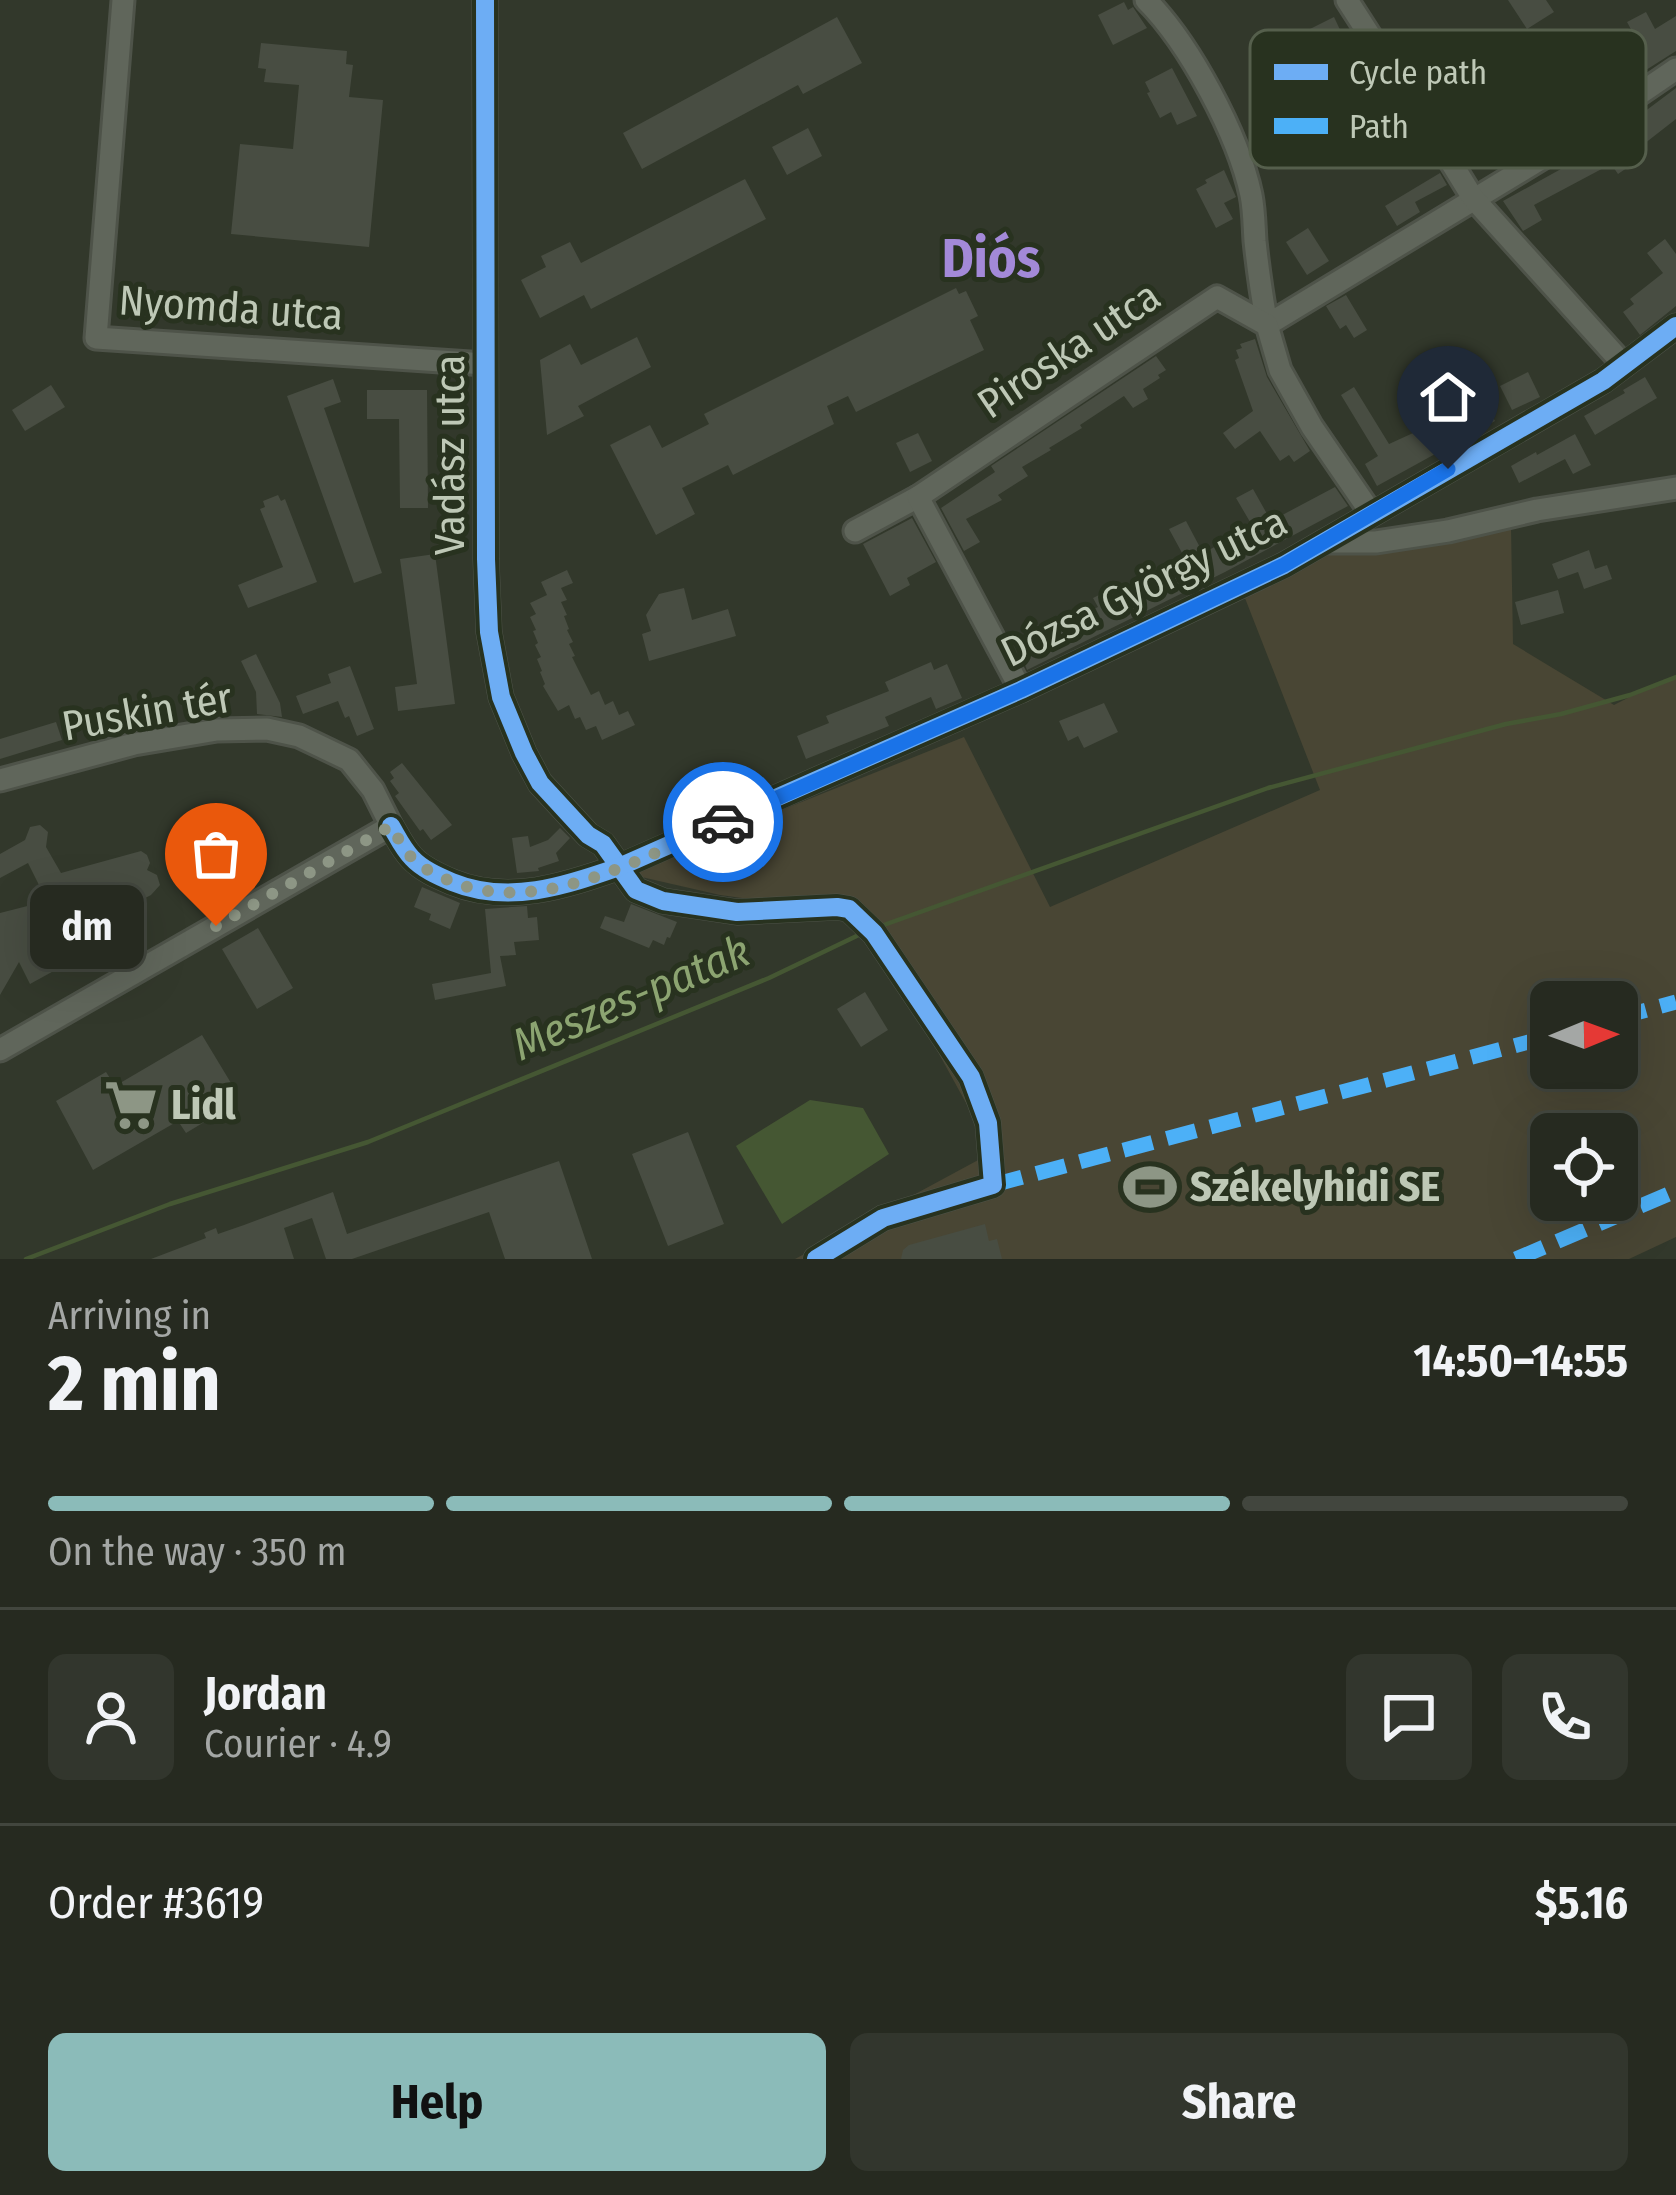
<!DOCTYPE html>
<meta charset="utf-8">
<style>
body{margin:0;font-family:"Fira Sans Condensed",sans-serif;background:#32362d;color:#f1f3f6;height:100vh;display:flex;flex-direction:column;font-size:45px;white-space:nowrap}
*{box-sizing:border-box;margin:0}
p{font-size:39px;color:#a4a7a5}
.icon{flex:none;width:66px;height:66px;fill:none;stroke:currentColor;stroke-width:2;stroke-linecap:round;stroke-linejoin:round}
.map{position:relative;height:1259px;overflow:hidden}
.details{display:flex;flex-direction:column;background:#262a20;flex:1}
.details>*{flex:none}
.needle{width:78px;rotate:89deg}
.fabs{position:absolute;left:1530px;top:981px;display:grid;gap:24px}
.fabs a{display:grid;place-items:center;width:108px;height:108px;border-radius:18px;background:#262a20;box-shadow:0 12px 48px #0002,0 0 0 3px #42463e;font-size:60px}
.pin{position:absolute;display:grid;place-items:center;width:102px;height:102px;color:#fff;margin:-123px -51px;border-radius:50% 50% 50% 0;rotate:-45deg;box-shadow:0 0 12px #0007}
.pin .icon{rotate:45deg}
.courier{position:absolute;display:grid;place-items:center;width:120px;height:120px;margin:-60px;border:9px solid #1a73e8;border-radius:50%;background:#fff;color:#222;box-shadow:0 3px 15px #0007}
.bubble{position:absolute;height:84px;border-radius:18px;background:#262a20;box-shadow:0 12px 48px #0002,0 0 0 3px #42463e;font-size:39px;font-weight:700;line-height:84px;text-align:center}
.summary em{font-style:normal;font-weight:700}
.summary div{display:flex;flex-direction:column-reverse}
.summary{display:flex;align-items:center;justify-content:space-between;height:204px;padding:0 48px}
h1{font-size:78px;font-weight:700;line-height:90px}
.bar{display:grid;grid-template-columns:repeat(4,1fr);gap:18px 12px;align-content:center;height:144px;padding:0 48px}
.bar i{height:15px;border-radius:9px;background:#42463e}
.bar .current{background:#8bbbb9}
.bar p{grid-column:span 4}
.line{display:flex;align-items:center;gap:30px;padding:0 48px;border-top:3px solid #42463e}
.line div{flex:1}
.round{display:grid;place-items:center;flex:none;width:126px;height:126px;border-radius:18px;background:#32362d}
.button{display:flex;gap:24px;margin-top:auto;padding:24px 48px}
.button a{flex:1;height:138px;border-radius:18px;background:#8bbbb9;color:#111;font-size:48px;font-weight:700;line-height:138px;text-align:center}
.button a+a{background:#32362d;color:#f1f3f6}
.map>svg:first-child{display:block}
.green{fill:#494634;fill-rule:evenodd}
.water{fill:#455733}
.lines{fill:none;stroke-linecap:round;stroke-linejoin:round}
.stream{stroke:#455733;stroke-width:4.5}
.building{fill:#484d42}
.minor-casing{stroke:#4e5349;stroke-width:27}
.minor{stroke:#60665b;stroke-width:21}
.quiet{stroke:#4cb0f7;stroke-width:15;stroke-dasharray:30 15;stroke-linecap:butt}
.cycleway-casing{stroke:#28321f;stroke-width:26}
.cycleway{stroke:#6dadf4;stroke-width:18}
.done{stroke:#8d9685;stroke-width:12;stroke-dasharray:0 21.6}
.route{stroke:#1a73e8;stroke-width:15}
.labels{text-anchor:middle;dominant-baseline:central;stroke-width:10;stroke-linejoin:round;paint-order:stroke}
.street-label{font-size:42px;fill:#bec8b6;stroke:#28321f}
.poi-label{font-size:42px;font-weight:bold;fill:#bec8b6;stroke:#28321f;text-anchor:start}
.water-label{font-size:45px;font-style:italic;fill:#8ca471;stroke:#28321f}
.district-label{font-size:54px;font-weight:bold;fill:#a389d8;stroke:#28321f}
.key{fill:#28321f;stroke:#555f4c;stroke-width:3}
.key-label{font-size:33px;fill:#bec8b6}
</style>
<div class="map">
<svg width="1676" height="1259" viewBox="0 0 1676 1259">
<rect width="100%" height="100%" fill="#32382b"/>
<path class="green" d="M 1511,526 L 1513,644 L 1614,705 L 1647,688 L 1676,678 L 1676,1237 L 1629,1259 L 795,1259 L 993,1152 L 862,914 L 720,895 L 624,873 L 964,737 L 1050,907 L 1320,790 L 1243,593 L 1326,555 ZM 1551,1002 L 1617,1002 L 1617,1068 L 1551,1068 ZM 1551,1134 L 1617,1134 L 1617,1200 L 1551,1200 Z"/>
<polygon class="water" points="810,1100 863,1108 889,1154 782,1224 736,1146"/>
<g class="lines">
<g class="stream">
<polyline points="881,926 1268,788 1506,724 1561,714 1630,695 1676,677"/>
<polyline points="26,1259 170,1204 368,1142 769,978 865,932"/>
</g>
</g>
<g class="building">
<polygon points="1508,0 1546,0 1554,12 1527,29"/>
<polygon points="1124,2 1128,10 1133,7 1147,28 1113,45 1098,15"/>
<polygon points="1646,12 1655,29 1676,16 1676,51 1586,108 1574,88 1640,46 1627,22"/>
<polygon points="837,17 862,63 803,94 798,85 642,169 623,133"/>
<polygon points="1334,17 1349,49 1325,61 1310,29"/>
<polygon points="261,43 347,51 346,64 353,65 349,97 383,100 369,247 231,234 240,144 293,149 299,85 264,82 266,69 258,68"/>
<polygon points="1172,68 1197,116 1177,125 1171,112 1160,118 1147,93 1150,92 1145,82"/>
<polygon points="1676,88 1676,119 1635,151 1640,159 1618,174 1611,164 1534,205 1542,220 1523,231 1503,201 1588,154"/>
<polygon points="808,128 822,156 787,175 772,147"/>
<polygon points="1224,170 1236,197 1224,203 1233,219 1216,228 1196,189 1207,183 1205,180"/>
<polygon points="1440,173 1447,185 1415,202 1420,212 1397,226 1385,206"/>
<polygon points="745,179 766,219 591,309 584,295 540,318 521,280 546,267 541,256 570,242 581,263"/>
<polygon points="1308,228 1329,261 1307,275 1286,242"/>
<polygon points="1665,239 1676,254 1676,306 1640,335 1623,312 1634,304 1630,299 1663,273 1647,253"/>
<polygon points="956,288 959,294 966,291 978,316 970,320 984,350 856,412 848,396 827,406 834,424 733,475 728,465 682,488 695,514 656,535 610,445 650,425 662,448 709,424 704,414"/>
<polygon points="1346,295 1367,330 1354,338 1346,325 1340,329 1326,306"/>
<polygon points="637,337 651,367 578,406 584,416 547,435 540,360 570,344 581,365"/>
<polygon points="1255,339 1267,377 1310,451 1294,462 1289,455 1280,461 1260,431 1235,449 1223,433 1253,411 1235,360 1239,358 1236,350 1242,348 1240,344"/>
<polygon points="1156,356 1166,370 1158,375 1160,378 1143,389 1148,399 1133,408 1124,396 1080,425 1082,428 1049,448 1051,450 1022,467 1028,476 998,495 1002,500 966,519 980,542 964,551 941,508 995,472 991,466"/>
<polygon points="1528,372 1540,397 1512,410 1500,386"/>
<polygon points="1645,377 1657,398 1595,435 1584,416 1625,393 1623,390"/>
<polygon points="333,379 341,402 324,408 382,573 354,583 287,396"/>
<polygon points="51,385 65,407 25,431 12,410"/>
<polygon points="1354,387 1389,444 1435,423 1433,418 1478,393 1495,421 1377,486 1365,464 1378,456 1341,395"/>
<polygon points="367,390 427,390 428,508 400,508 399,419 367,419"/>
<polygon points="918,433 932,461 910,472 896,443"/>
<polygon points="1575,434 1591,465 1573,474 1565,459 1519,483 1511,466 1536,452 1537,455"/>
<polygon points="1335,487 1348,506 1225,572 1027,670 1017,644 1028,639 1027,636 1038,632 1039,635 1098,607 1093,598 1105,592 1109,600 1139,585 1141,591 1164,580 1161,574 1187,562 1169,529 1186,521 1203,553 1253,527 1236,498 1253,489 1271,521"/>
<polygon points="278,495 281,501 285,499 317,582 248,608 238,585 283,567 260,509 265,507 263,501"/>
<polygon points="912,518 936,562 907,578 910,585 890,596 863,544"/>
<polygon points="1589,550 1595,569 1607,565 1612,579 1584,589 1578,572 1558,579 1552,564"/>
<polygon points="435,554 455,704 398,711 395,687 417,684 400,559"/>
<polygon points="567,570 573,583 561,588 567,600 561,602 567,615 564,616 569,629 567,630 573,642 569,644 575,656 572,657 591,695 599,691 605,705 613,701 619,715 628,711 635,725 602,740 596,726 586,730 580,717 575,719 569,705 558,711 543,686 545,684 540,672 542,671 537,659 541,657 535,645 538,643 533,631 536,630 530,617 536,614 530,603 547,595 541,582"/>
<polygon points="684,588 692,620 728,609 736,636 649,661 642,634 651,631 646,615 659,594"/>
<polygon points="1558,590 1564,613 1521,625 1515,602"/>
<polygon points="256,654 280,703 282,717 257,714 256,692 241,661"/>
<polygon points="931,662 934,670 947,664 962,698 936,709 931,697 885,717 889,726 806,759 797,736 829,723 826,716 889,691 885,682"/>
<polygon points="350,666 374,729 357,736 349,716 345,718 338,701 303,714 296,696 331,683 328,674"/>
<polygon points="1104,703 1118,732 1084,748 1078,736 1068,741 1059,721"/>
<polygon points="56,722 62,740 0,759 0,739"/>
<polygon points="402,763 452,825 431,840 423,829 420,831 395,796 399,793 390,781 394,778 390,772"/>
<polygon points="40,825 48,832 46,847 61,873 141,851 147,855 150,863 147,870 157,875 160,885 151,895 90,927 92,930 63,948 70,962 30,984 19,962 0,995 0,913 47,901 28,863 0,878 0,854 25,840 30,827"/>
<polygon points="560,828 570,838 556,853 559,861 538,868 539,871 517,873 512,838 528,836 530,847 548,840"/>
<polygon points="422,887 460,903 450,929 429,920 431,914 414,907"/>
<polygon points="631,904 677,922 670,938 667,937 664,945 653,940 649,948 600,928 605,916 624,922"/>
<polygon points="527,906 528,918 537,917 539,940 514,942 516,955 500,956 506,986 435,1000 432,984 491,973 485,909"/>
<polygon points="258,928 293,988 257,1009 222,949"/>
<polygon points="865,992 888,1030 861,1047 837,1009"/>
<polygon points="202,1035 234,1088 198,1108 206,1121 186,1133 178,1121 93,1170 56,1101 106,1072 115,1086"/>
<polygon points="688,1132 724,1224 668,1246 632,1154"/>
<polygon points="559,1161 592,1259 505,1259 489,1212 352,1259 326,1259 312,1218 284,1228 294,1259 151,1259 206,1238 204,1233 216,1228 218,1234 244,1225 333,1192 347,1234"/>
<polygon points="985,1224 989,1241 997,1239 1002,1259 901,1259 903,1250 909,1245"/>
</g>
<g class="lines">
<g class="minor-casing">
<g id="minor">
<polyline points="123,0 96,338 485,364"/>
<polyline points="485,0 486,559 489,632 501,697 524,753 540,783 588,835 603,844 636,890 663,901 737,912 837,907 849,909 874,933 971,1077 988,1123 993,1185 883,1218 816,1259"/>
<path d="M 1146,0 C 1189,43 1238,134 1251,195 C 1254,210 1254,226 1255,241 C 1258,270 1262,297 1267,325 L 1572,140 L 1676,69"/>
<polyline points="1347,0 1401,84 1419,102"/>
<polyline points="1433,46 1419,94 1419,107 1449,159 1473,198 1624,365"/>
<polyline points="855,531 918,497"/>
<polyline points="1328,542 1376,542 1448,531 1537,510 1676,488"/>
<polyline points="1021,690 918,497 1217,297 1267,325 1280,370 1312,427 1371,513"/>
<polyline points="0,780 134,744 217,730 267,729 299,736 349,760 373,790 391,826 0,1050"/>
<path d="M 391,826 C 397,836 403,849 412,858 C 422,869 438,876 452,882 C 508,905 565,886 619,867 L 1021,690 L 1284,565 L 1603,381 L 1676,326"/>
</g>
</g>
<use href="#minor" class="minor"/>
<g class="quiet">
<polyline points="1617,1018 1676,1002"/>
<polyline points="993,1185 1551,1036"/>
<polyline points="1516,1259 1676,1191"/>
</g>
<g class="cycleway-casing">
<g id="cycleway">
<polyline points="485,0 486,559 489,632 501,697 524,753 540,783 588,835 603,844 636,890 663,901 737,912 837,907 849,909 874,933 971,1077 988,1123 993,1185 883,1218 816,1259"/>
<path d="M 391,826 C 397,836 403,849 412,858 C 422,869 438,876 452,882 C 508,905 565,886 619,867 L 1021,690 L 1284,565 L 1603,381 L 1676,326"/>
</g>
</g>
<use href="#cycleway" class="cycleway"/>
</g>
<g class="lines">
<path class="done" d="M 216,926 L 391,826 C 397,836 403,848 411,857 C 421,868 437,875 450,881 C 540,918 641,858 723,822"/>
<polyline class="route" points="723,822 1021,690 1284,565 1448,469"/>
</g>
<defs>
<g id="supermarket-bare" transform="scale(4.14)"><path d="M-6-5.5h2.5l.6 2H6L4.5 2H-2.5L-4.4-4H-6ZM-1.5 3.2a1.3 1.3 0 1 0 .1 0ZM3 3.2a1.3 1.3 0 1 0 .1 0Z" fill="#8d9685" stroke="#28321f" stroke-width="2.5" paint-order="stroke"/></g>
<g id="stadium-bare" transform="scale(4.14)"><path d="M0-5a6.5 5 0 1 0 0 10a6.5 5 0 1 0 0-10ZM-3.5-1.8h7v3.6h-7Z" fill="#8d9685" stroke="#28321f" stroke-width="2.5" paint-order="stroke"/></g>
</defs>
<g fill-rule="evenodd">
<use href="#supermarket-bare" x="131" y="1105"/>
<use href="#stadium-bare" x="1150" y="1187"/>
</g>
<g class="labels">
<g class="street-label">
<text transform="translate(231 308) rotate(4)">Nyomda utca</text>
<text transform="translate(1069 350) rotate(-34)">Piroska utca</text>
<text transform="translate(450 455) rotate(-90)">Vadász utca</text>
<text transform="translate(1144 587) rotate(-26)">Dózsa György utca</text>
<text transform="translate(147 712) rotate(-10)">Puskin tér</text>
</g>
<g class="poi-label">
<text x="171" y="1105">Lidl</text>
<text x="1190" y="1187">Székelyhidi SE</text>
</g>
<g class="water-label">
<text transform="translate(631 998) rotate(-23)">Meszes-patak</text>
</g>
<g class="district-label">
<text x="991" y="259">Diós</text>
</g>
</g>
<rect x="1250" y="30" width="396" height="138" rx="18" class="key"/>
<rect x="1274" y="64" width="54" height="16" fill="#6dadf4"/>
<rect x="1274" y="118" width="54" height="16" fill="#4cb0f7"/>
<g class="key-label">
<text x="1349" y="84">Cycle path</text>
<text x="1349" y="138">Path</text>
</g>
</svg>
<div class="fabs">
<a><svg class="needle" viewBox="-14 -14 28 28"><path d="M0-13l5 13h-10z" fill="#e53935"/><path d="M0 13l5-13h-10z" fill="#a4a7a5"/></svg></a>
<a><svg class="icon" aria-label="locate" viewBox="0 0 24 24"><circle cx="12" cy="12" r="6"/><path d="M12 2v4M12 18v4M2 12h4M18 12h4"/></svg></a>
</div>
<div class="pin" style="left:216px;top:926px;background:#ea580c"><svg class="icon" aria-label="bag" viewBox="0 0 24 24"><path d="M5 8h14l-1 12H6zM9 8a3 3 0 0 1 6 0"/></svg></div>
<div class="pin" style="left:1448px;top:469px;background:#1f2937"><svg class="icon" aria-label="home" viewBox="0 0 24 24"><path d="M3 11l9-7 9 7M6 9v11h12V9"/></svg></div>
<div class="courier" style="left:723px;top:822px"><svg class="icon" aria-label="car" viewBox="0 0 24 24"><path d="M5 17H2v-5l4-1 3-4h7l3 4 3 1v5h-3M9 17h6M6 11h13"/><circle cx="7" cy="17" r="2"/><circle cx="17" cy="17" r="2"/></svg></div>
<div class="bubble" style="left:30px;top:885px;width:114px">dm</div>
</div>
<section class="details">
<div class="summary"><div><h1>2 min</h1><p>Arriving in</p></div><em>14:50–14:55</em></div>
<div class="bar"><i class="current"></i><i class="current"></i><i class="current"></i><i></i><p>On the way · 350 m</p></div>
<div class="line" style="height:216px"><a class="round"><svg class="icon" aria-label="person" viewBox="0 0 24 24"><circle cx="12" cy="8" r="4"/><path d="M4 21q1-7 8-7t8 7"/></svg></a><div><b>Jordan</b><p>Courier · 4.9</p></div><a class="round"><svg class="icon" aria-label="chat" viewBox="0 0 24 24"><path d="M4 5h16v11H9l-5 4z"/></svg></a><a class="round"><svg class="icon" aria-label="phone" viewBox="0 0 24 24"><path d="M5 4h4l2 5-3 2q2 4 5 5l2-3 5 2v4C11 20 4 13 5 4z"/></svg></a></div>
<div class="line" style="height:156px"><div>Order #3619</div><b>$5.16</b></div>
<div class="button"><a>Help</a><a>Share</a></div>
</section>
